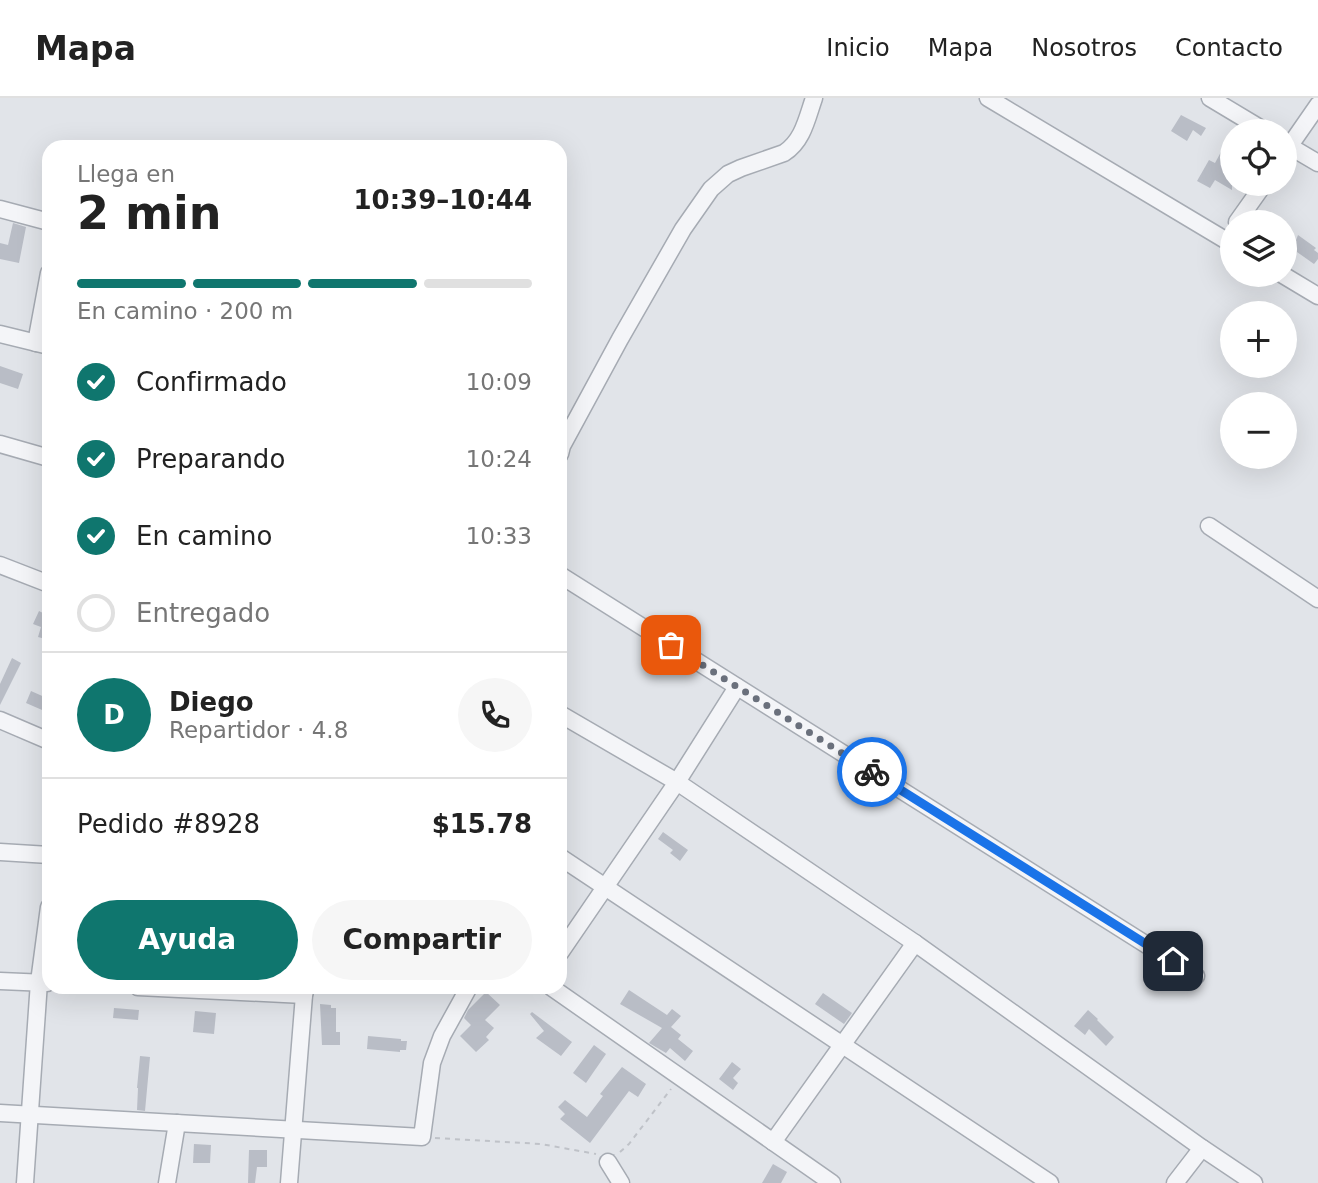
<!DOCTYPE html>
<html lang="es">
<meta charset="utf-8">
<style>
body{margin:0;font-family:"DejaVu Sans",sans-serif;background:#f6f6f6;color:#222;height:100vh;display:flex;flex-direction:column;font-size:26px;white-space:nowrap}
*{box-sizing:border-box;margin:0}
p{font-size:23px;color:#767676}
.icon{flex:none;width:38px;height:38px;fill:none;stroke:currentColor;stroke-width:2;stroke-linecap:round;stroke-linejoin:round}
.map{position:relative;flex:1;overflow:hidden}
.drawer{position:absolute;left:42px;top:42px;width:525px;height:854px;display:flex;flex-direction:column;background:#fff;border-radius:21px;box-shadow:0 7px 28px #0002}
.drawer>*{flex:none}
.tools{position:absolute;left:1220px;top:21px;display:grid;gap:14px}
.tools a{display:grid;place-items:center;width:77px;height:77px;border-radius:50%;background:#fff;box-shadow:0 7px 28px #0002;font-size:35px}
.pin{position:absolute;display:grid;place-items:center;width:60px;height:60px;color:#fff;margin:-30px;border-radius:14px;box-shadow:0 4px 10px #0006}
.courier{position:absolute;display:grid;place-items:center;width:70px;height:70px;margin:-35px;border:5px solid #1a73e8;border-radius:50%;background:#fff;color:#222;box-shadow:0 2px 9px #0007}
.summary em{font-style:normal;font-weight:700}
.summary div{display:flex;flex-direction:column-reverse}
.summary{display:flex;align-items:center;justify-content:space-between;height:119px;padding:0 35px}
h1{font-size:46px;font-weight:700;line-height:52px}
.bar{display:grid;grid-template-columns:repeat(4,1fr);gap:10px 7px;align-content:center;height:84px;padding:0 35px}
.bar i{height:9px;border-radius:5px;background:#e0e0e0}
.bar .on{background:#0f766e}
.bar p{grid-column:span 4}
.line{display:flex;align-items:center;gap:18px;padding:0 35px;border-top:2px solid #e0e0e0}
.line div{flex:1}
.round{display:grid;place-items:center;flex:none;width:74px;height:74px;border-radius:37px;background:#f6f6f6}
ol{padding:0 35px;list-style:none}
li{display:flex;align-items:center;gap:21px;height:77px}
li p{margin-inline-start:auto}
li .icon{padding:7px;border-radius:50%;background:#0f766e;color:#fff;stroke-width:4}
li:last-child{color:#767676}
li i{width:38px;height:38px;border:4px solid #e0e0e0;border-radius:50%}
.button{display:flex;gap:14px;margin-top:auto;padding:14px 35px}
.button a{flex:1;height:80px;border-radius:42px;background:#0f766e;color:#fff;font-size:28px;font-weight:700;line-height:80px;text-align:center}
.button a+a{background:#f6f6f6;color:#222}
header{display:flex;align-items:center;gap:42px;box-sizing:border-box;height:98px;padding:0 35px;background:#fff;border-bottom:2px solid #e0e0e0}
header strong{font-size:33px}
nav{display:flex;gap:38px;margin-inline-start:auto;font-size:24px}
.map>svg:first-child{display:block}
.building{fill:#b9bdc6}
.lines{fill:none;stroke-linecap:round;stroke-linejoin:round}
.minor-casing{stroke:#a6abb3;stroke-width:19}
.path{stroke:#bfc2c8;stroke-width:2;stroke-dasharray:5 5;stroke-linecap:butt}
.minor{stroke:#f4f5f8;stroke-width:16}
.done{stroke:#6a707c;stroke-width:7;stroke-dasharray:0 12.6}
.route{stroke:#1a73e8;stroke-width:9}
</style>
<header>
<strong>Mapa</strong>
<nav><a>Inicio</a><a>Mapa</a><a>Nosotros</a><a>Contacto</a></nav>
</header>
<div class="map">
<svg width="1318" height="1085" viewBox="0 0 1318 1085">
<rect width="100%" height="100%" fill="#e1e4e9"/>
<g class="building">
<polygon points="1181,17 1206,30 1201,38 1193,32 1187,43 1171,33"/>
<polygon points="1222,52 1232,58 1232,92 1215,82 1210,90 1197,83 1209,62 1215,65"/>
<polygon points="13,125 26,129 19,165 0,161 0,145 8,147"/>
<polygon points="1298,137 1316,150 1314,152 1318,155 1318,161 1314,166 1297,154 1292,165 1284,162 1284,140 1295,145"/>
<polygon points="0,268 23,276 18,291 0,285"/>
<polygon points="47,510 49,511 49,542 38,539 41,529 33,526 39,513 45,516"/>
<polygon points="12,560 21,565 0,607 0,586"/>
<polygon points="31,593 49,601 49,615 26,605"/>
<polygon points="663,734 688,752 680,763 670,755 673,752 658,741"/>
<polygon points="629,892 667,917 672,911 681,918 671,929 681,937 678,941 693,953 685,963 670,950 666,955 649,945 662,930 620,906"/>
<polygon points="486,894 500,907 485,922 494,930 486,939 489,942 476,954 460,938 471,927 464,920 468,912"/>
<polygon points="823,895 852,915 844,926 815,906"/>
<polygon points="320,906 331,907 331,910 336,910 336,934 340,934 340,947 322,947"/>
<polygon points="114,910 139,912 138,922 113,920"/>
<polygon points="1088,912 1098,921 1097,922 1114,939 1106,948 1089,931 1085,937 1074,928"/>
<polygon points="195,913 216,915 214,936 193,934"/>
<polygon points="532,914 572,944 561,958 536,940 544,933 530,916"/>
<polygon points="368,938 401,941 401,943 407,943 406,952 400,952 400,954 367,951"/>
<polygon points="594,947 606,956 586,985 573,975"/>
<polygon points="140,958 150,959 145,1013 137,1012 138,990 137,990"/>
<polygon points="732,964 741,971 733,980 738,985 733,992 719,981"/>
<polygon points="622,969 646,986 638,999 629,993 590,1045 560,1021 565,1016 558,1009 565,1002 587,1019 603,998 600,996"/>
<polygon points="194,1046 211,1047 210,1065 193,1065"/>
<polygon points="249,1052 267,1052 267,1069 257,1069 255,1085 248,1085"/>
<polygon points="773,1066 787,1074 781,1085 762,1085"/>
</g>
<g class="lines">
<g class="minor-casing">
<g id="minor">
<polyline points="988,0 1232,146"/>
<polyline points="1210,0 1265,33"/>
<polyline points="1284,45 1318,65"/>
<polyline points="1284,56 1318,7"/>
<polyline points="0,111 49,124"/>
<polyline points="1237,124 1264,86"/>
<polyline points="1283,177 1318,198"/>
<polyline points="0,236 49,248"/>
<polyline points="36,245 49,175"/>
<polyline points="0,346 49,360"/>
<path d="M 560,356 L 562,348 L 620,241 L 683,131 L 711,91 L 728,76 L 741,70 L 784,55 C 803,43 807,20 814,0"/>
<polyline points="1209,428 1318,501"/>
<polyline points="0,467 49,486"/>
<polyline points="560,477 1196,878"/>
<polyline points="560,616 677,684 915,845 1202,1050 1254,1085"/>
<polyline points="0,622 49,643"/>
<polyline points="0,754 49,757"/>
<polyline points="560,759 1050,1085"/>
<polyline points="560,855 677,684 737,589"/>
<polyline points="0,883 47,885"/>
<polyline points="138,889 304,897"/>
<polyline points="551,889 832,1085"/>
<polyline points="0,1015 422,1039 432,965 442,938 469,889"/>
<polyline points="773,1044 915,845"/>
<polyline points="608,1064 621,1085"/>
<polyline points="25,1085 39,884 49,809"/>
<polyline points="167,1085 177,1025"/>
<polyline points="289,1085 304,897 306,889"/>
<polyline points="1175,1085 1202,1050"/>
</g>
</g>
<g class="path">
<polyline points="435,1040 541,1046 596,1056"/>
<polyline points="620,1054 629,1046 671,991"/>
</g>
<use href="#minor" class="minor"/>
</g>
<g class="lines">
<polyline class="done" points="671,547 872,674"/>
<polyline class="route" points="872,674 1173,863"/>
</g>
</svg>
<div class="tools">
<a><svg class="icon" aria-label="locate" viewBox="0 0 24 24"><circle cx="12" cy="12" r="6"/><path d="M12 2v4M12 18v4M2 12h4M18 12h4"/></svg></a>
<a><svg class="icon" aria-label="layers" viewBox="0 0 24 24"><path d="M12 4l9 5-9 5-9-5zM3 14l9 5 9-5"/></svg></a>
<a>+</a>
<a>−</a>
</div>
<div class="pin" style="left:671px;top:547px;background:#ea580c"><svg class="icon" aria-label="bag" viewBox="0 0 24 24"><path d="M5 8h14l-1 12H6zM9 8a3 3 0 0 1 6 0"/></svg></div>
<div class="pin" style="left:1173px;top:863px;background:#1f2937"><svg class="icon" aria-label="home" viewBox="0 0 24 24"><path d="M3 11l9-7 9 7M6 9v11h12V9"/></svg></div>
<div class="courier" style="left:872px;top:674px"><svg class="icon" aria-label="bike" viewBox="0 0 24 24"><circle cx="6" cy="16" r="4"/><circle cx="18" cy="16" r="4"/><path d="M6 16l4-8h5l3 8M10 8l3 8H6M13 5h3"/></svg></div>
<section class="drawer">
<div class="summary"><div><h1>2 min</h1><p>Llega en</p></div><em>10:39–10:44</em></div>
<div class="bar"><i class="on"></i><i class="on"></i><i class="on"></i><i></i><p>En camino · 200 m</p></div>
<ol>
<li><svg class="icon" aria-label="check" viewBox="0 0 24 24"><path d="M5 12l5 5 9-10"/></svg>Confirmado<p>10:09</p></li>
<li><svg class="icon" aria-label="check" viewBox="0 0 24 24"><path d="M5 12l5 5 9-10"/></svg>Preparando<p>10:24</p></li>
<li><svg class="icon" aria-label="check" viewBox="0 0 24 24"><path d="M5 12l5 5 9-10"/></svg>En camino<p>10:33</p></li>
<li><i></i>Entregado</li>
</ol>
<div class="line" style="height:126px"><b class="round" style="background:#0f766e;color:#fff">D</b><div><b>Diego</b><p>Repartidor · 4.8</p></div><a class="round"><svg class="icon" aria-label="phone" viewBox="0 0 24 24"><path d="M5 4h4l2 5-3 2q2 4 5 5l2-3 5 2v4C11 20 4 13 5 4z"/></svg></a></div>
<div class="line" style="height:91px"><div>Pedido #8928</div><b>$15.78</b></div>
<div class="button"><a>Ayuda</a><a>Compartir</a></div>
</section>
</div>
